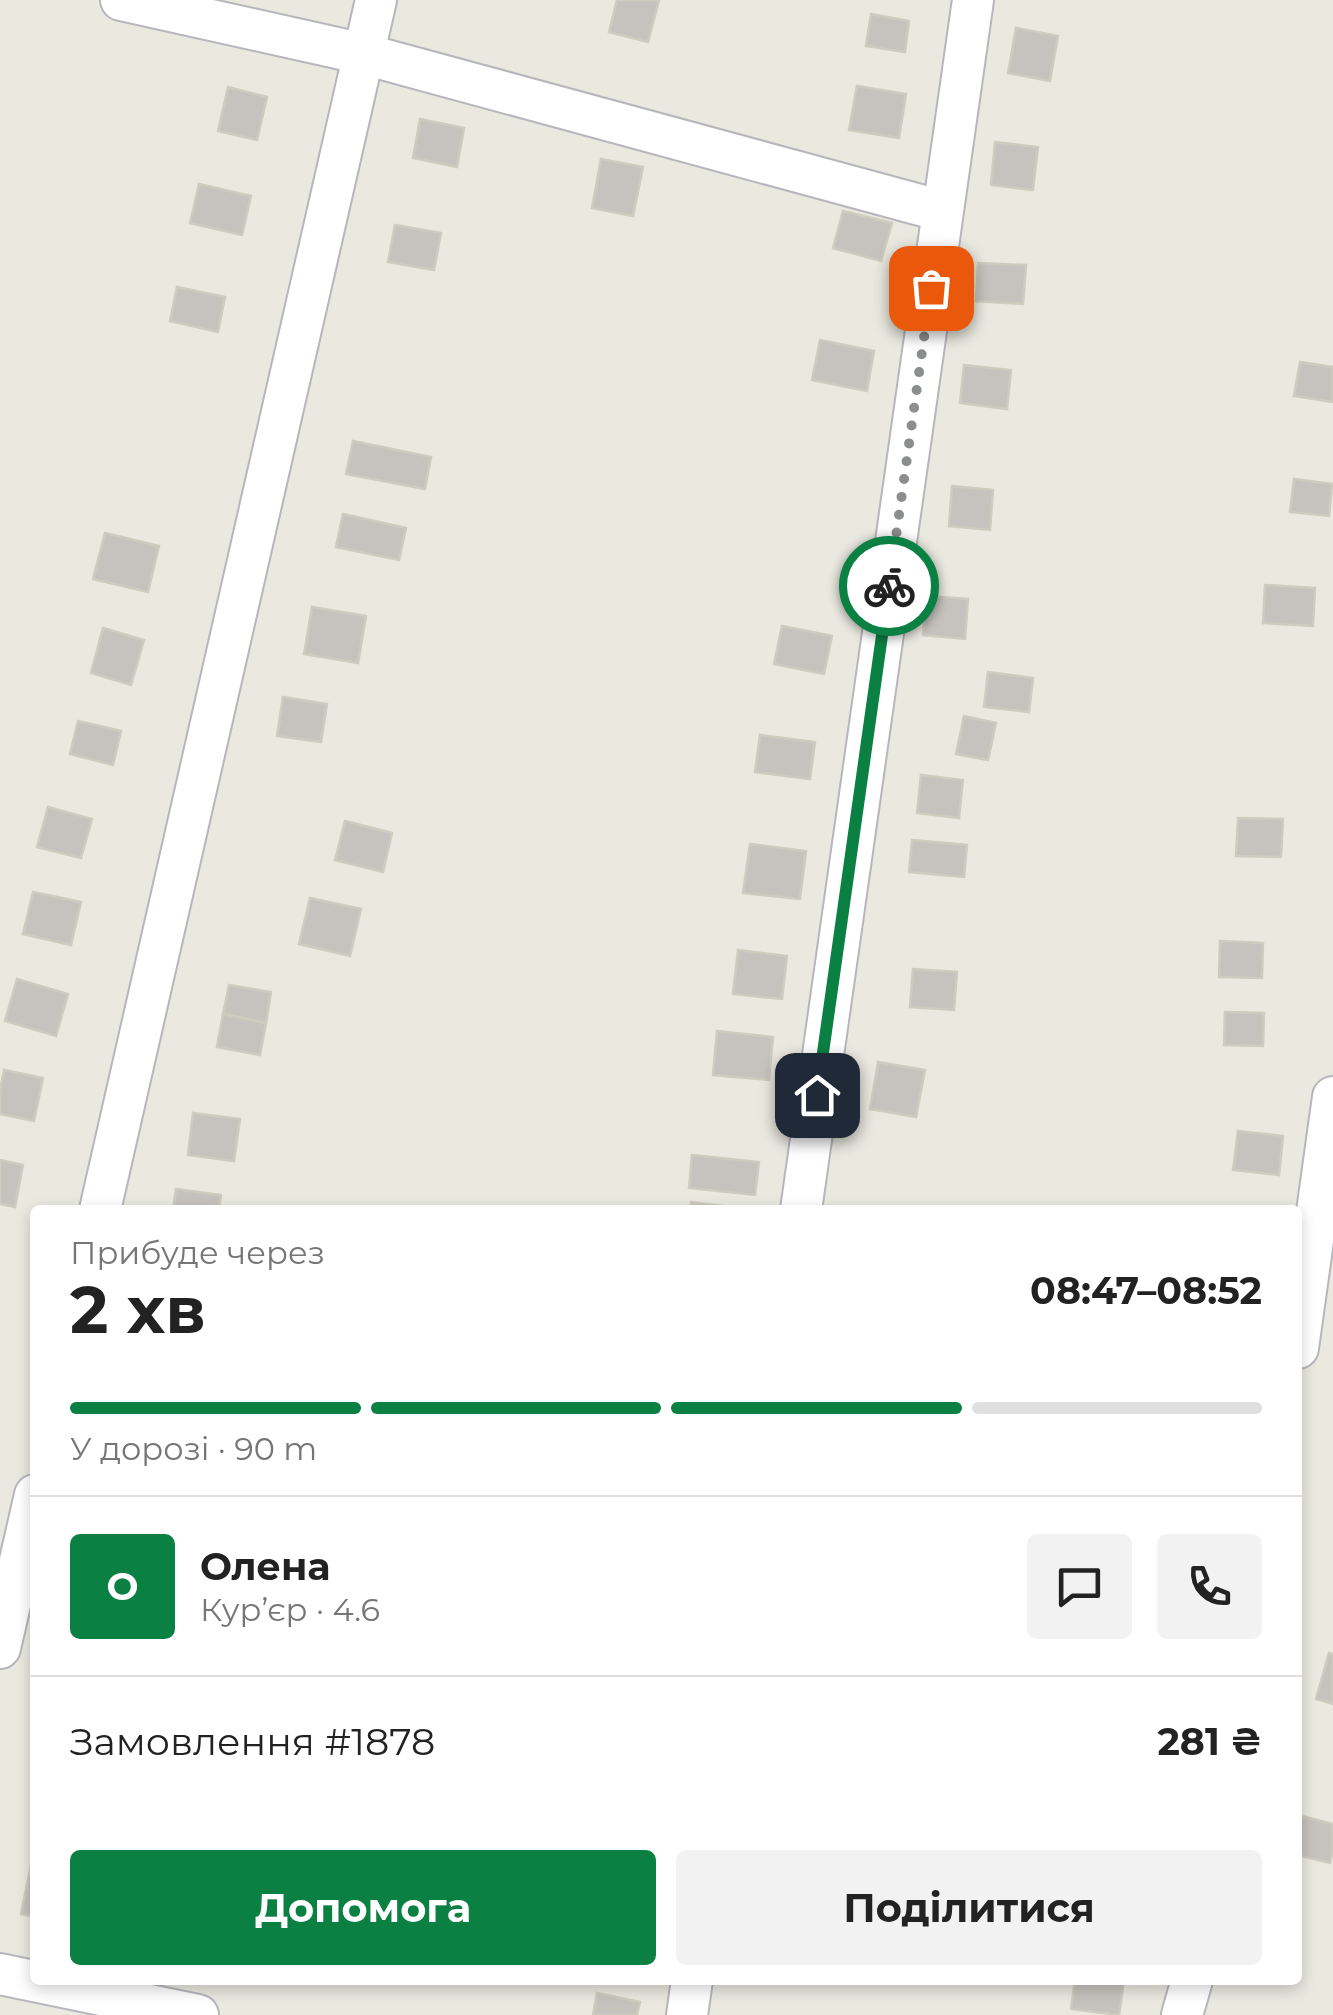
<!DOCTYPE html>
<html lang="uk">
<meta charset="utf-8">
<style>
body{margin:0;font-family:Montserrat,sans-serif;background:#f2f2f2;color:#222;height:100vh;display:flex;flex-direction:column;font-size:38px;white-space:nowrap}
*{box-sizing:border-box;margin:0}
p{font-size:32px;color:#767676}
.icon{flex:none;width:55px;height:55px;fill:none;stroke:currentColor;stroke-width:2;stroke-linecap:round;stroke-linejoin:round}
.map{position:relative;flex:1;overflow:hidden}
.drawer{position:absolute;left:30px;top:1205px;width:1272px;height:780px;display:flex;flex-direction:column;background:#fff;border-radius:10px;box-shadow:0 5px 15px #0003}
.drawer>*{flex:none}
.pin{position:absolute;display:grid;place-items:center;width:85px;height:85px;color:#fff;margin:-42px;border-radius:20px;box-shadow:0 5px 15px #0006}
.courier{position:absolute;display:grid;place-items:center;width:100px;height:100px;margin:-50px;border:8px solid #0b8043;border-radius:50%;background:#fff;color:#222;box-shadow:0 2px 12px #0007}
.summary em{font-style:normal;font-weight:700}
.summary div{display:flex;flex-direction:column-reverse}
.summary{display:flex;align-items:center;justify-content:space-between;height:170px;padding:0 40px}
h1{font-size:65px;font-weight:700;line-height:75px}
.bar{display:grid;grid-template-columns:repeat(4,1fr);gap:15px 10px;align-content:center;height:120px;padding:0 40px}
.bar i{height:12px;border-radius:8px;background:#e0e0e0}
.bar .selected{background:#0b8043}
.bar p{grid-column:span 4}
.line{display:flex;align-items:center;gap:25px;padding:0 40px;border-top:2px solid #e0e0e0}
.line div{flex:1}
.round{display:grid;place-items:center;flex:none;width:105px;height:105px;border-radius:10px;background:#f2f2f2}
.cta{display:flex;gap:20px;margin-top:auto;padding:20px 40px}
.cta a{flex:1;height:115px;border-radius:10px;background:#0b8043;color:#fff;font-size:40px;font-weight:700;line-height:115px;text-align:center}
.cta a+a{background:#f2f2f2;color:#222}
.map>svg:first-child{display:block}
.building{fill:#c6c3be;stroke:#cecbbf;stroke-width:2.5}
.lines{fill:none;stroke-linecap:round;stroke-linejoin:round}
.minor-casing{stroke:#b6b7bc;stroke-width:44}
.minor{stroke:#fff;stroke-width:40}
.done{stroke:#8c8d8d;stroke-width:10;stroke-dasharray:0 18}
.route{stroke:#0b8043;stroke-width:12}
</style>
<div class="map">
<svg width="1333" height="2015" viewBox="0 0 1333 2015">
<rect width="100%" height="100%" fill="#eae9e0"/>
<g class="building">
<polygon points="617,0 659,0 648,42 609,32"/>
<polygon points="871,14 909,21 905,52 866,46"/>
<polygon points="1016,28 1058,36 1050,81 1008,73"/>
<polygon points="857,86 906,94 899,138 849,130"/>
<polygon points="228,87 267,97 257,140 218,131"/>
<polygon points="420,119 464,128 457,167 413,158"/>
<polygon points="995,142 1038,147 1033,190 991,185"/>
<polygon points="601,159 643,167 633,216 592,208"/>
<polygon points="199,184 251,196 242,235 190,223"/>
<polygon points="843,211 892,223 881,261 833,248"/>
<polygon points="395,225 441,233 434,270 388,262"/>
<polygon points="978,263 1026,265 1023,304 976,301"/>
<polygon points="177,287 225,297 218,332 170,321"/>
<polygon points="820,340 874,351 867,391 812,380"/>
<polygon points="1300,362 1333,367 1333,402 1294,396"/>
<polygon points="964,365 1011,370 1007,409 960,403"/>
<polygon points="353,441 431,457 425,489 346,474"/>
<polygon points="1294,479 1332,484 1329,516 1290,512"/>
<polygon points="952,486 993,490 990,530 949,526"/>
<polygon points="343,514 406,528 399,560 336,547"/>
<polygon points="105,533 159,546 148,592 93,579"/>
<polygon points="1265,585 1315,588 1313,626 1263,623"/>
<polygon points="926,596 968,599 965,639 923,635"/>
<polygon points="312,607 366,616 358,663 304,654"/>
<polygon points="782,626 832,636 824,674 774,664"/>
<polygon points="103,628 144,640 131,685 91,673"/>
<polygon points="988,672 1033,678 1029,712 984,707"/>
<polygon points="283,697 327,704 321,742 277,736"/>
<polygon points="964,716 996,723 988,760 956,754"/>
<polygon points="78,721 121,731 113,765 70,754"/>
<polygon points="760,735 815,742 810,779 755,772"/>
<polygon points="921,775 963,780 959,818 917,813"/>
<polygon points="48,807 92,819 81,858 37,847"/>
<polygon points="1238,818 1283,819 1281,857 1236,856"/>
<polygon points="345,821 392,833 383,872 335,860"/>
<polygon points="912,840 967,845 964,877 909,872"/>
<polygon points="750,844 806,851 800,899 743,893"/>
<polygon points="33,892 81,902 71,945 23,934"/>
<polygon points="310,898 361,909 350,956 299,944"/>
<polygon points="1220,941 1263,943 1262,978 1219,977"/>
<polygon points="738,950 787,956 782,999 733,994"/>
<polygon points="913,969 957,972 954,1010 910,1007"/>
<polygon points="17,979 68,994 56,1036 5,1021"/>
<polygon points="229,985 271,992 266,1023 223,1014"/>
<polygon points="1225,1012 1264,1013 1263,1046 1224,1045"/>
<polygon points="223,1014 266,1023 260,1055 217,1047"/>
<polygon points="717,1031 773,1037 769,1080 713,1075"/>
<polygon points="878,1062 925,1070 916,1117 870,1109"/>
<polygon points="4,1070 43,1078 34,1121 0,1114 0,1091"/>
<polygon points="193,1113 240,1119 234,1161 188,1155"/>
<polygon points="1238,1131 1283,1136 1279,1175 1233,1170"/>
<polygon points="692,1155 759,1162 755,1195 689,1188"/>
<polygon points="0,1160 23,1165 15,1207 0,1204"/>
<polygon points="176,1189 221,1195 219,1210 173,1210"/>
<polygon points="691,1202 747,1209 747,1210 690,1210"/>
<polygon points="1329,1653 1333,1654 1333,1704 1316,1699"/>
<polygon points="1298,1815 1333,1824 1333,1851 1330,1863 1298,1855"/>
<polygon points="31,1865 35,1866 35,1917 21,1914"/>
<polygon points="1075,1980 1124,1980 1119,2015 1071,2009"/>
<polygon points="597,1993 640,2002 637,2015 593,2015"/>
</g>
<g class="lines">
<g class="minor-casing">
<g id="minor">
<polyline points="121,0 364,54 942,211"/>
<polyline points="100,1210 376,0"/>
<polyline points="801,1210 973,0"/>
<polyline points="1298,1348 1333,1097"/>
<polyline points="0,1648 35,1495"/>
<polyline points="0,1974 198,2015"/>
<polyline points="687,2015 692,1980"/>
<polyline points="1182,2015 1192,1980"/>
</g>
</g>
<use href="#minor" class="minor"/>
</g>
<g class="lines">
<polyline class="done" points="889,586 931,288"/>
<polyline class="route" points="817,1095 889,586"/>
</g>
</svg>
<div class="pin" style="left:931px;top:288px;background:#ea580c"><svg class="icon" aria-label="bag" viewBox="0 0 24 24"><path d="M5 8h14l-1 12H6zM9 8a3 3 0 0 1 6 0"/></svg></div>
<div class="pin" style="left:817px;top:1095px;background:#1f2937"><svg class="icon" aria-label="home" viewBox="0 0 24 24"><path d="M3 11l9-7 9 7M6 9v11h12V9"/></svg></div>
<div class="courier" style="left:889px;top:586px"><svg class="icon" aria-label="bike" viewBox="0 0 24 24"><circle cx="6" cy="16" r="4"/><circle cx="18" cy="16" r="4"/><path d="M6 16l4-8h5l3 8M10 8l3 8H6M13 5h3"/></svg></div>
<section class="drawer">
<div class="summary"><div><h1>2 хв</h1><p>Прибуде через</p></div><em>08:47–08:52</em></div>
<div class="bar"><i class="selected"></i><i class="selected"></i><i class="selected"></i><i></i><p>У дорозі · 90 m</p></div>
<div class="line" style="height:180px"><b class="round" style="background:#0b8043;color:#fff">О</b><div><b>Олена</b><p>Кур’єр · 4.6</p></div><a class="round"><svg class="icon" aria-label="chat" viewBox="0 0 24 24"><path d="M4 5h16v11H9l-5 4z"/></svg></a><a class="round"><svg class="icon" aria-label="phone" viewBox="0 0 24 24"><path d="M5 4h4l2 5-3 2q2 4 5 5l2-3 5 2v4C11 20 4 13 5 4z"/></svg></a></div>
<div class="line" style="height:130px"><div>Замовлення #1878</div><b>281 ₴</b></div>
<div class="cta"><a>Допомога</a><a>Поділитися</a></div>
</section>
</div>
